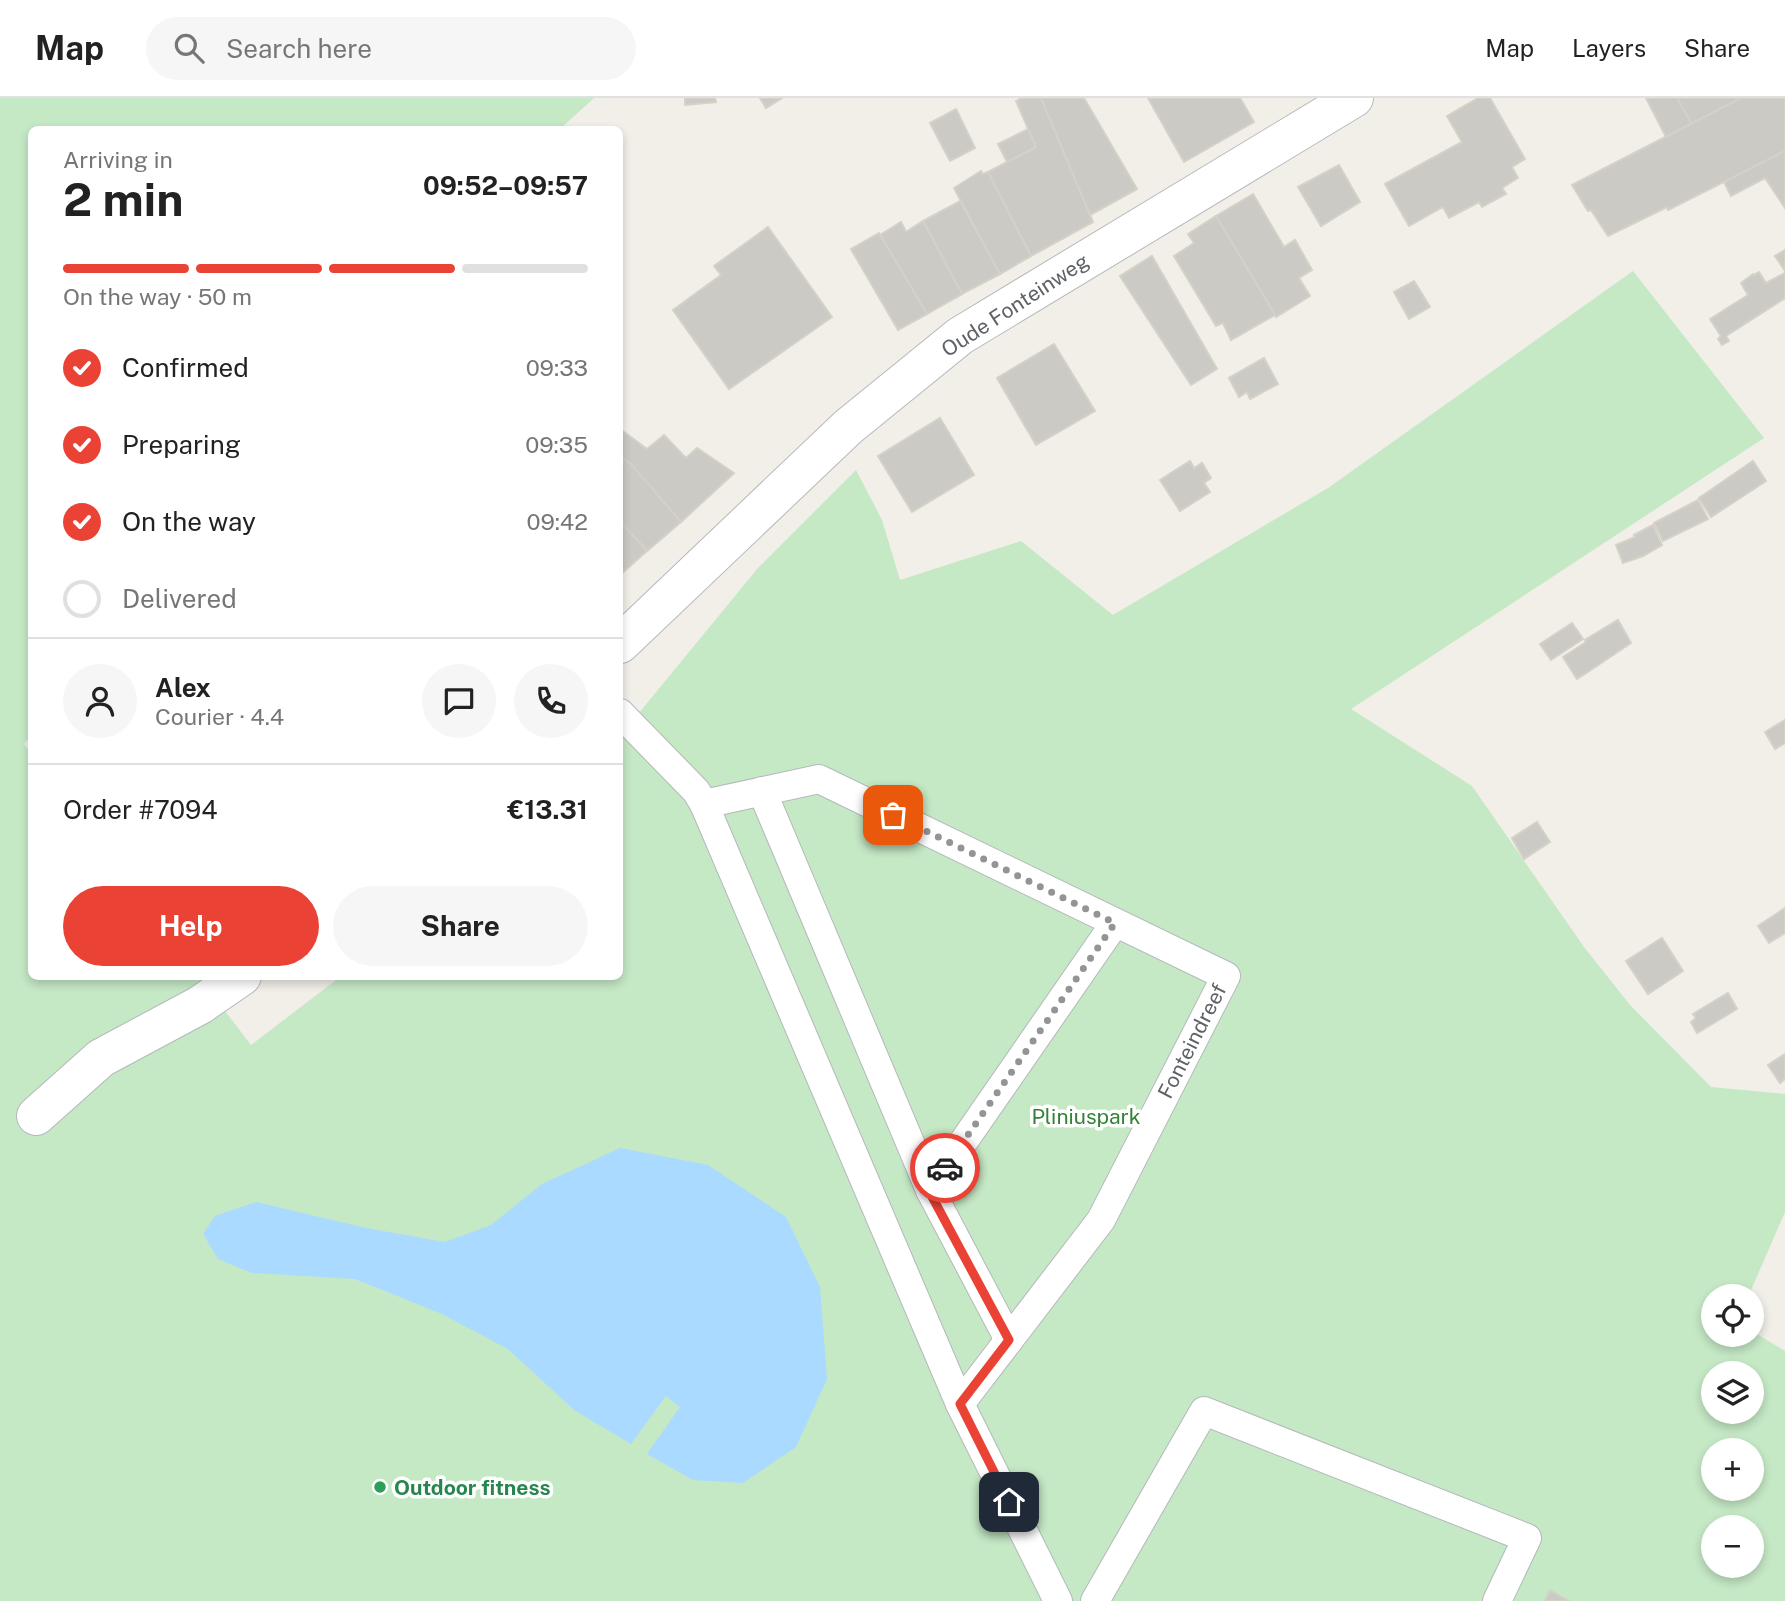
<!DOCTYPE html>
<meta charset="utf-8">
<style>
body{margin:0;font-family:"Public Sans",sans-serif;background:#f6f6f6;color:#222;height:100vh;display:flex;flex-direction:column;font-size:26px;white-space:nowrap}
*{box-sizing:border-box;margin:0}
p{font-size:23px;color:#767676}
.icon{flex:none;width:38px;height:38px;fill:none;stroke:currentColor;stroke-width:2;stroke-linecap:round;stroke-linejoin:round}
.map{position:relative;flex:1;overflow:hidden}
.side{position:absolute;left:28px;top:28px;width:595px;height:854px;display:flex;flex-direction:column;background:#fff;border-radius:10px;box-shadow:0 4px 10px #0003}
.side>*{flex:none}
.fabs{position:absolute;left:1701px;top:1186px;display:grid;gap:14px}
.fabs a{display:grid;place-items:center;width:63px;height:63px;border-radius:50%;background:#fff;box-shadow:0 4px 10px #0003;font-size:35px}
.pin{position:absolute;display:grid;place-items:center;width:60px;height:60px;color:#fff;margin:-30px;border-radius:14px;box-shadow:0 4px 10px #0006}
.courier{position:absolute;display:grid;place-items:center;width:70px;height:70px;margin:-35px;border:5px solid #ea4335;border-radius:50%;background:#fff;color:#222;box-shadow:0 2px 9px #0007}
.head em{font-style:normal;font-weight:700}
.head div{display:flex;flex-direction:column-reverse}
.head{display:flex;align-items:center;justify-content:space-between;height:119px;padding:0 35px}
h1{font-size:46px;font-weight:700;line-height:52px}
.bar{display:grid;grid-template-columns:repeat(4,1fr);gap:10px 7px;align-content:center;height:84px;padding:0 35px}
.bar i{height:9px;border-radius:5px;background:#e0e0e0}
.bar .selected{background:#ea4335}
.bar p{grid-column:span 4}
.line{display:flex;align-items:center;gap:18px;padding:0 35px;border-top:2px solid #e0e0e0}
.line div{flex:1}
.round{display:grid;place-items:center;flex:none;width:74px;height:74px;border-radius:37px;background:#f6f6f6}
ol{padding:0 35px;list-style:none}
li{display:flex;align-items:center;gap:21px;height:77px}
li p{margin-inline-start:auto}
li .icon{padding:7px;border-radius:50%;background:#ea4335;color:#fff;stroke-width:4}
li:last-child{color:#767676}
li i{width:38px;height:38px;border:4px solid #e0e0e0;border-radius:50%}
.primary-button{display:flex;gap:14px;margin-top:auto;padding:14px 35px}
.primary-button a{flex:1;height:80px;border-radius:42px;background:#ea4335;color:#fff;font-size:28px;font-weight:700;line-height:80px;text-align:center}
.primary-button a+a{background:#f6f6f6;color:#222}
header{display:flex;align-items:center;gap:42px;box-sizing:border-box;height:98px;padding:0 35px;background:#fff;border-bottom:2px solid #e0e0e0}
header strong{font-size:33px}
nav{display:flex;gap:38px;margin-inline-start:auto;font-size:24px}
.search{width:490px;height:63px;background:#f6f6f6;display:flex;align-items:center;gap:18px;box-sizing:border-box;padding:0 24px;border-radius:38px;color:#767676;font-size:26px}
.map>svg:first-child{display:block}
.green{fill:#c5e8c5;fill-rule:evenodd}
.water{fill:#aadaff}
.building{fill:#cccac5;stroke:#d6d1c6;stroke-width:2}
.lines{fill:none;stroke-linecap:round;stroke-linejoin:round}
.lane-casing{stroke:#b5b8bc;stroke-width:30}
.street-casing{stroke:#b5b8bc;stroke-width:40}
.lane{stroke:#fff;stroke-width:28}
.street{stroke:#fff;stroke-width:38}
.done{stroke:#929495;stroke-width:7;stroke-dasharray:0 12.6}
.route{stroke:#ea4335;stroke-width:9}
.leisure-dot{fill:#2e9e5b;stroke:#fff;stroke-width:2.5}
.labels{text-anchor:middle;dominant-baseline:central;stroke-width:7;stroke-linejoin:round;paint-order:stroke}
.street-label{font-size:21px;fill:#5f6368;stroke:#fff}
.park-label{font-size:21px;fill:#348238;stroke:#fff}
.leisure-label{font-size:21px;font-weight:bold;fill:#27864d;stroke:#fff;text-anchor:start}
</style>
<header>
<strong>Map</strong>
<div class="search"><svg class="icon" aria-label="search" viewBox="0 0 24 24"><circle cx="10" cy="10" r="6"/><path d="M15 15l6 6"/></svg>Search here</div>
<nav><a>Map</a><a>Layers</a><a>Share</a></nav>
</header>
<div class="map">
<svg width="1785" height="1503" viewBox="0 0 1785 1503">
<rect width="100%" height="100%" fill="#f1efe8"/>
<path class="green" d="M 0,0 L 594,0 L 560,31 L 32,32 L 32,637 L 24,646 L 32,656 L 32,878 L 199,879 L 251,947 L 340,879 L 620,878 L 620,638 L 758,470 L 856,372 L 882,422 L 900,482 L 1021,443 L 1113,517 L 1328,390 L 1633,173 L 1764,340 L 1351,611 L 1472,688 L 1584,849 L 1630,907 L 1711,989 L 1785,996 L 1785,1114 L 1748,1199 L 1713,1199 L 1713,1237 L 1752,1237 L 1752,1233 L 1785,1253 L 1785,1503 L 0,1503 ZM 1713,1276 L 1752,1276 L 1752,1314 L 1713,1314 ZM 1713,1353 L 1752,1353 L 1752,1391 L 1713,1391 ZM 1713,1430 L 1752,1430 L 1752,1468 L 1713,1468 Z"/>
<polygon class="water" points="620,1050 708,1067 786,1119 820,1189 827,1281 796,1349 743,1385 693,1382 647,1356 680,1309 666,1298 631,1346 574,1312 508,1251 442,1216 355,1181 252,1175 218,1161 203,1136 215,1118 256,1104 366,1130 445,1144 491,1127 542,1086"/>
<g class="building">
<polygon points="685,0 715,0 716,4 685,7"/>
<polygon points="760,0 782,0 766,10"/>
<polygon points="1022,0 1041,0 1093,124 1031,158 988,74 1036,49 1016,3"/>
<polygon points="1041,0 1084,0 1137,91 1090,117"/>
<polygon points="1148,0 1240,0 1254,24 1184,64"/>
<polygon points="1478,0 1490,0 1525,61 1512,69 1518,80 1502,90 1506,96 1482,109 1479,104 1449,120 1443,109 1409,128 1385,86 1462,44 1447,18"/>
<polygon points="1646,0 1677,0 1692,26 1666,39"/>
<polygon points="1677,0 1741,0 1692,26"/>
<polygon points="1741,0 1785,0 1785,53 1668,112 1667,109 1608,138 1591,112 1588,113 1572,87"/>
<polygon points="956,11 975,50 950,63 930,25"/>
<polygon points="1028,31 1036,49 1007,64 998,46"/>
<polygon points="1785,53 1785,110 1765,80 1731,98 1724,84"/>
<polygon points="1339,67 1360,104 1321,128 1298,89"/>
<polygon points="981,73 983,76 988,74 1031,158 1000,176 954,90"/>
<polygon points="1253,96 1284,149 1295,142 1312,172 1299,180 1310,198 1276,219 1216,118"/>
<polygon points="960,103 1000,176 962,196 923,123"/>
<polygon points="1216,118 1275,217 1231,242 1223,225 1216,228 1174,158 1194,145 1188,136"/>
<polygon points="923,123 962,196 927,216 880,137 901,124 906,134"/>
<polygon points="768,129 832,219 729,291 673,212 721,177 714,168"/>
<polygon points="879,135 927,216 898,232 851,151"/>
<polygon points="1785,152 1785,173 1775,158"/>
<polygon points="1152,158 1217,271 1191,287 1120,178"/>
<polygon points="1759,174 1766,185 1785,175 1785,200 1726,238 1729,243 1722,247 1718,241 1721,238 1710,221 1748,197 1741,185 1753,176 1754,177"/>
<polygon points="1414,183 1430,209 1409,221 1394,194"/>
<polygon points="1054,246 1095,313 1036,347 997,280"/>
<polygon points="1264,260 1278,286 1250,301 1247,294 1239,299 1229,280"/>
<polygon points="940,320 974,377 912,414 878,358"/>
<polygon points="620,331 647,351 664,337 686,360 697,350 734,375 681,424 631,366 620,358"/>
<polygon points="620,358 631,366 681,424 647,453 620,423"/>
<polygon points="1190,363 1194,370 1202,365 1211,380 1204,385 1210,394 1180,413 1160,382"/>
<polygon points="1753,363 1766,383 1711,419 1699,400"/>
<polygon points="1698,402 1708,421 1663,443 1654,425"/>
<polygon points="620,423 647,453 620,477"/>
<polygon points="1653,427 1662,447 1643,458 1623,465 1616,447 1635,439 1634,437"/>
<polygon points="1618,522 1631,545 1577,581 1563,559 1586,544 1585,542"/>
<polygon points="1572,525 1583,541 1551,562 1540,546"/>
<polygon points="1785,622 1785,645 1775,651 1765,634"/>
<polygon points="1537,724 1550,744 1524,761 1512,740"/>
<polygon points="1785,810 1785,835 1769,845 1758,828"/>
<polygon points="1662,840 1683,873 1648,896 1626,863"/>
<polygon points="1728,895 1737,911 1697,935 1691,924 1696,920 1693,916"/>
<polygon points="1785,956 1785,981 1780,985 1768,967"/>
<polygon points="1550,1492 1569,1503 1545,1503"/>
</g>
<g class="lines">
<g class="lane-casing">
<g id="lane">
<polyline points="620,615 696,693 704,706 960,1306 1058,1503"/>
<polyline points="762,693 930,1092 1009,1242"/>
<polyline points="704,706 819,681 1226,878 1101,1122 960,1306"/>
<polyline points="930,1092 1115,825"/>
<polyline points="1095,1503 1204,1313 1527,1440 1497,1503"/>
</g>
</g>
<g class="street-casing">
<g id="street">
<polyline points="620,546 848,329 960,238 1354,0"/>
<polyline points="36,1018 101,960 200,907 242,878"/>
</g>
</g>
<use href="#lane" class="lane"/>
<use href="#street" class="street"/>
</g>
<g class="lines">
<polyline class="done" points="893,717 1115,825 945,1070"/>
<polyline class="route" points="945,1070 929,1093 1009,1242 960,1306 1009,1404"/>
</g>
<circle class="leisure-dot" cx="380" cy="1389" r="7"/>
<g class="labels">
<g class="street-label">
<text transform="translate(1015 207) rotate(-33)">Oude Fonteinweg</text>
<text transform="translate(1192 943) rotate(-63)">Fonteindreef</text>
</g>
<g class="park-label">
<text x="1086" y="1018">Pliniuspark</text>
</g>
<g class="leisure-label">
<text x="394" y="1389">Outdoor fitness</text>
</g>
</g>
</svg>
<div class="fabs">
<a><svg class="icon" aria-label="locate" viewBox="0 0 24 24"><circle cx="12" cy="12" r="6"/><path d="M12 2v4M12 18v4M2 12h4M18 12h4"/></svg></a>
<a><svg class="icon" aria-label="layers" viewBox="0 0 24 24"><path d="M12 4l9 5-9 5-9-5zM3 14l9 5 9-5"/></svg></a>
<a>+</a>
<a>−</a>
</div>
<div class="pin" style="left:893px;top:717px;background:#ea580c"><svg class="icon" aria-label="bag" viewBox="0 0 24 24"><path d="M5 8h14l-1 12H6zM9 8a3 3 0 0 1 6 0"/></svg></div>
<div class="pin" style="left:1009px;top:1404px;background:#1f2937"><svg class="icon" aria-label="home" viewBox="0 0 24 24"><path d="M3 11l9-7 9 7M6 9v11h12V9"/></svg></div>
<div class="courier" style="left:945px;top:1070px"><svg class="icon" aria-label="car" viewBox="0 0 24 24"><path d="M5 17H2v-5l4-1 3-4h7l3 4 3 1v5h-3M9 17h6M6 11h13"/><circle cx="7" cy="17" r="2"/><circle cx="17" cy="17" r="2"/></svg></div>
<section class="side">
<div class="head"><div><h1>2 min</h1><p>Arriving in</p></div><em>09:52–09:57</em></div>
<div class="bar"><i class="selected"></i><i class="selected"></i><i class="selected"></i><i></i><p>On the way · 50 m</p></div>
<ol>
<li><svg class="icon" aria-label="check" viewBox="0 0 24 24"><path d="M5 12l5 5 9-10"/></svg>Confirmed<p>09:33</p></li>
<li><svg class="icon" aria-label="check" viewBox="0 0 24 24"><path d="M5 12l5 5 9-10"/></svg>Preparing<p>09:35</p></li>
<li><svg class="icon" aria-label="check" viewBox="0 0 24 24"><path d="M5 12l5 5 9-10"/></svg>On the way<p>09:42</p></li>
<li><i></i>Delivered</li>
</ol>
<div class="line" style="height:126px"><a class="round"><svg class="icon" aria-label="person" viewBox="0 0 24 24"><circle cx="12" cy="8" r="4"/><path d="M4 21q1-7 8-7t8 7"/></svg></a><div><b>Alex</b><p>Courier · 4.4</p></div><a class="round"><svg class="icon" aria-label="chat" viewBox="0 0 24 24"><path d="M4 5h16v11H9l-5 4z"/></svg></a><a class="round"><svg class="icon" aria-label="phone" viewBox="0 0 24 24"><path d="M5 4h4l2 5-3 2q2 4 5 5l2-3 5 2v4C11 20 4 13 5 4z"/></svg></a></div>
<div class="line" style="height:91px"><div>Order #7094</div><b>€13.31</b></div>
<div class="primary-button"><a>Help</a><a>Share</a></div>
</section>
</div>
